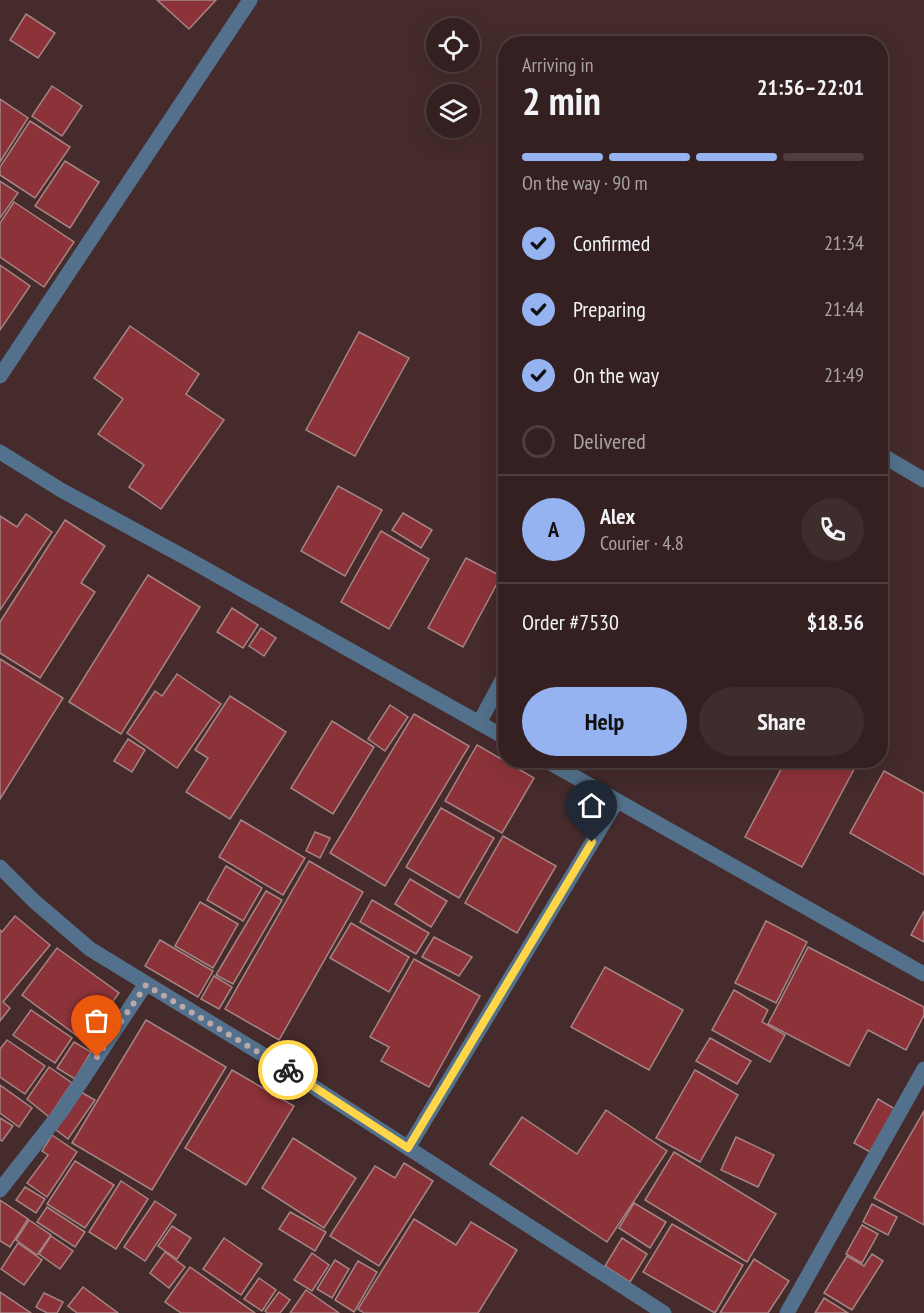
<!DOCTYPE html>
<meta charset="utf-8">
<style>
body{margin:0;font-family:"PT Sans Narrow",sans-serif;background:#3f2d2d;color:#f1f3f6;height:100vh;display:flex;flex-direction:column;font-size:22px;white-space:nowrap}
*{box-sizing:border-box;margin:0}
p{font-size:20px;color:#a9a3a5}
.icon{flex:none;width:33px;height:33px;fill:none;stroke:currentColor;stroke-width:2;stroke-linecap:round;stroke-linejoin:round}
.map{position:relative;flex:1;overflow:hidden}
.drawer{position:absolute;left:498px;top:36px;width:390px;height:732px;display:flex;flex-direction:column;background:#342020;border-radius:24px;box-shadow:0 6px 24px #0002,0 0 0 2px #4e3e3e}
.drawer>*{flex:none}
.controls{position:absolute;left:426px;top:18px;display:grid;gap:12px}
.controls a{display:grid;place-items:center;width:54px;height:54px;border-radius:50%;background:#342020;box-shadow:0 6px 24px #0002,0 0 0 2px #4e3e3e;font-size:30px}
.pin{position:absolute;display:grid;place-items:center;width:51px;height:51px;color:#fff;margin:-62px -26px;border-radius:50% 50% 50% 0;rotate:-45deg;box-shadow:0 0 6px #0007}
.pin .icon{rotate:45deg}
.courier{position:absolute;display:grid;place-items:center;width:60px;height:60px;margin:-30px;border:4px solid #ffd54a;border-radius:50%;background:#fff;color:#222;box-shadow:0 2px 8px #0007}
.headline em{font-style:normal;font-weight:800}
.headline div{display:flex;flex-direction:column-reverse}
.headline{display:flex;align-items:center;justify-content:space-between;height:102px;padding:0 24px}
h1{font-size:39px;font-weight:800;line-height:45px}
.bar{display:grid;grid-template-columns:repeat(4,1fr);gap:9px 6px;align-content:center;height:72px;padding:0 24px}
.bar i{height:8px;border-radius:4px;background:#4e3e3e}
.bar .current{background:#95b2f1}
.bar p{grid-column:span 4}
.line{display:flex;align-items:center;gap:15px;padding:0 24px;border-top:2px solid #4e3e3e}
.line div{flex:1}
.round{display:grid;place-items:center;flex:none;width:63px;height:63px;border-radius:32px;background:#3f2d2d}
ol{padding:0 24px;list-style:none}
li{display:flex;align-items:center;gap:18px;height:66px}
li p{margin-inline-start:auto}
li .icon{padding:6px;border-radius:50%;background:#95b2f1;color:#111;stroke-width:4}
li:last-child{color:#a9a3a5}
li i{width:33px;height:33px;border:3px solid #4e3e3e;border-radius:50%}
.cta{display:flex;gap:12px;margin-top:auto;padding:12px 24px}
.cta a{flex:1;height:69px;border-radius:36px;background:#95b2f1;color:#111;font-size:24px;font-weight:800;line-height:69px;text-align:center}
.cta a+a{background:#3f2d2d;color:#f1f3f6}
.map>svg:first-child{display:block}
.building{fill:#8c3239;stroke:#a58584;stroke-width:1.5}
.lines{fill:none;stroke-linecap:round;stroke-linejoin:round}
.minor{stroke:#53718c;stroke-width:15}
.done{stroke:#bda8a8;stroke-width:6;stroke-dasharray:0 10.8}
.route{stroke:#ffd54a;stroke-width:8}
</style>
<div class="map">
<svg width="924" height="1313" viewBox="0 0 924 1313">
<rect width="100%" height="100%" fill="#452b2b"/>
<g class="building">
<polygon points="157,0 216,0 189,29"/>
<polygon points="26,14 55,33 38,58 10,40"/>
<polygon points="52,86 82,106 62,136 32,116"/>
<polygon points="0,99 28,118 0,162"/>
<polygon points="30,121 70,147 35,198 0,175 0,167"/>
<polygon points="65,161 99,182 70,228 35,206"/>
<polygon points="0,181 18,193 0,218"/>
<polygon points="14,202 74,242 44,287 0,257 0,223"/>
<polygon points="0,265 30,286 0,330"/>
<polygon points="130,326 199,374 186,394 224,420 161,509 129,487 144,465 98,434 123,399 94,378"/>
<polygon points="359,332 409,358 355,456 306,430"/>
<polygon points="338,486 382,510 345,576 301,551"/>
<polygon points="403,513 432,530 421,548 392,530"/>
<polygon points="26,514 52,532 0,610 0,516 17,527"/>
<polygon points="65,520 105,546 81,583 95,592 40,678 0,653 0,622"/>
<polygon points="381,531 429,559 389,629 341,602"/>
<polygon points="466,558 501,576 463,647 428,628"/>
<polygon points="148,575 200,607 121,734 69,702"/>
<polygon points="232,608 258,625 243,648 217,632"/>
<polygon points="261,628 276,638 264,656 249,646"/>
<polygon points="0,659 63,698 0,799"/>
<polygon points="177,674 221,704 177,768 127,733 155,691 162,696"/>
<polygon points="230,696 286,732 230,819 186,792 208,758 195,750"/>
<polygon points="390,705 408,717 385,751 368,739"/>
<polygon points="414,714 469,746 385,886 330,853"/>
<polygon points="332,721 374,747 333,814 291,788"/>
<polygon points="128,739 145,750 132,772 114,761"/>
<polygon points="477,745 534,778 502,833 445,801"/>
<polygon points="786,760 859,760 802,867 745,837"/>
<polygon points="884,771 924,793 924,875 850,833"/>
<polygon points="441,808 494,838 459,898 406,867"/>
<polygon points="241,820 305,858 283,895 219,857"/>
<polygon points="315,832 330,838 320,858 306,851"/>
<polygon points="503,836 556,866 517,933 465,903"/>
<polygon points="309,861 363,892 279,1040 225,1009"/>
<polygon points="226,866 262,888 243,921 207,900"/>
<polygon points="410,879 447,901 431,927 395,904"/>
<polygon points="266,891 282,900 233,984 216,975"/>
<polygon points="372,900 429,933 416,954 360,922"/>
<polygon points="200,902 238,924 213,968 175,946"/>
<polygon points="924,911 924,942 911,935"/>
<polygon points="15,916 50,945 3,1002 10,1008 0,1021 0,930 2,932"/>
<polygon points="766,921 807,942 776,1003 735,983"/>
<polygon points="351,923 409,957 389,992 330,958"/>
<polygon points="434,937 472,957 459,976 422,957"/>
<polygon points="160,940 213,971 198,997 145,966"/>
<polygon points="808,947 924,1007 924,1015 906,1050 868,1030 849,1066 768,1024"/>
<polygon points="57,948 119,993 84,1041 22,995"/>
<polygon points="414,959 480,996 429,1087 381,1061 389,1047 370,1037"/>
<polygon points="605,967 683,1010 649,1070 571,1027"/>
<polygon points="214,976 232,987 219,1009 201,999"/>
<polygon points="734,990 768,1010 762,1022 785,1035 770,1062 712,1030"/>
<polygon points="31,1010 72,1038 55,1063 13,1035"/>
<polygon points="146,1020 226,1067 152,1190 72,1143"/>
<polygon points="710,1038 751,1061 737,1084 696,1061"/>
<polygon points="7,1040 45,1066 25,1094 0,1077 0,1049"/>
<polygon points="74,1042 91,1052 75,1079 57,1068"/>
<polygon points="49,1067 72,1083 49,1117 27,1099"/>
<polygon points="232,1070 294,1106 246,1185 185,1148"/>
<polygon points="695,1070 738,1095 700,1162 656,1138"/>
<polygon points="0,1085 32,1108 19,1127 0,1113"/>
<polygon points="81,1092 95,1100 68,1139 55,1129"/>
<polygon points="878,1099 895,1109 870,1152 854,1143"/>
<polygon points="606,1110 667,1151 607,1242 490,1164 522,1117 577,1154"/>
<polygon points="924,1111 924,1225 874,1198"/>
<polygon points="0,1118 13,1126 2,1141 0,1140"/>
<polygon points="52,1135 77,1152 47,1197 27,1183 48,1155 42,1151"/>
<polygon points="736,1137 774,1155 758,1187 721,1170"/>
<polygon points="293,1138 356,1178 324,1228 262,1188"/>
<polygon points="674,1152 776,1214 747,1262 645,1200"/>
<polygon points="75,1161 114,1185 85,1228 47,1204"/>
<polygon points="404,1163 433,1181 379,1266 330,1236 375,1166 395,1178"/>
<polygon points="121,1181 148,1199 116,1249 89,1232"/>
<polygon points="25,1187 45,1199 36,1213 16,1200"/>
<polygon points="0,1200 28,1219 10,1247 0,1241"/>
<polygon points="155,1201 176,1215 145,1261 124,1247"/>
<polygon points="634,1203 666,1222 650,1248 619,1228"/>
<polygon points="872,1204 897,1217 888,1235 863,1222"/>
<polygon points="47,1207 85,1232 75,1247 37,1222"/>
<polygon points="290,1212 326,1232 315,1251 279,1229"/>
<polygon points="414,1219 456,1245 471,1222 517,1250 478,1313 364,1313 358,1309"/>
<polygon points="29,1220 51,1235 37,1255 16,1240"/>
<polygon points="672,1224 743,1265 715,1313 643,1272"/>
<polygon points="862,1225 878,1234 862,1263 846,1254"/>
<polygon points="172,1226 191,1238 177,1259 158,1246"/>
<polygon points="51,1236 73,1251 60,1269 39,1254"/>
<polygon points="224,1238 262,1264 241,1295 203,1269"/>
<polygon points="622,1238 647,1254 630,1282 605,1266"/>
<polygon points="18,1243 42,1260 24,1285 1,1269"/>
<polygon points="165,1252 185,1267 169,1288 150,1273"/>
<polygon points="312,1253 329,1265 312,1291 294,1280"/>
<polygon points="872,1254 883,1261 852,1310 824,1293 847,1256 864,1266"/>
<polygon points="754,1259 789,1281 768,1313 720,1313"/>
<polygon points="335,1260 349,1269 332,1298 317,1289"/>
<polygon points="358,1261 377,1272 354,1312 335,1300"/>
<polygon points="190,1267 255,1313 181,1313 165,1302"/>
<polygon points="259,1278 276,1290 262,1311 244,1299"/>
<polygon points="83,1287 118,1313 77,1313 68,1306"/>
<polygon points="306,1290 339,1313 290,1313"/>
<polygon points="0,1292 31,1313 0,1313"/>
<polygon points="279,1292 290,1300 280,1313 267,1313 265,1311"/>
<polygon points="44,1293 63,1302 57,1313 47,1313 36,1307"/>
<polygon points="824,1298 848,1313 815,1313"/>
</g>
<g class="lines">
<g class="minor">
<polyline points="0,376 250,0"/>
<polyline points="0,452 61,490 188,559 506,738"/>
<polyline points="880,454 924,480"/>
<polyline points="479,723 506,673"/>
<polyline points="545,760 924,974"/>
<polyline points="0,867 34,901 90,949 278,1064 664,1313"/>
<polyline points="408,1148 617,801"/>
<polyline points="0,1190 61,1112 145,985"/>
<polyline points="787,1313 924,1069"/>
</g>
</g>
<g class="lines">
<polyline class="done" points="97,1057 146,985 288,1070"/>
<polyline class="route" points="288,1070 408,1148 592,842"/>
</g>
</svg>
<div class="controls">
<a><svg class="icon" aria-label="locate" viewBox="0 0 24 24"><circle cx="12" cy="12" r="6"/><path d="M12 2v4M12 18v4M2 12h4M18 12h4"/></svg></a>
<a><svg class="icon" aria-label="layers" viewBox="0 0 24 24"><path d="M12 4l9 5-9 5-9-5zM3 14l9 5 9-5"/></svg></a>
</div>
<div class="pin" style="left:97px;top:1057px;background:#ea580c"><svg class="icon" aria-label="bag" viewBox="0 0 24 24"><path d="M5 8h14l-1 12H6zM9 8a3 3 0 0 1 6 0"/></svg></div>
<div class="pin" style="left:592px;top:842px;background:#1f2937"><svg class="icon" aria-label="home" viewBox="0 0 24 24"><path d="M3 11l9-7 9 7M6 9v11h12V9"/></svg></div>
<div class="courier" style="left:288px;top:1070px"><svg class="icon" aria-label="bike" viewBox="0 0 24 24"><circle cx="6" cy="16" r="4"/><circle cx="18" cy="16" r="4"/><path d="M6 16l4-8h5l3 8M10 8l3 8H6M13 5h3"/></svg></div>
<section class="drawer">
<div class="headline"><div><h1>2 min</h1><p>Arriving in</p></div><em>21:56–22:01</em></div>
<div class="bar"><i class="current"></i><i class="current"></i><i class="current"></i><i></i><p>On the way · 90 m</p></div>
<ol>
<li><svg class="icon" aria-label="check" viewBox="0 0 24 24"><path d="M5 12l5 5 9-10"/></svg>Confirmed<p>21:34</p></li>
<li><svg class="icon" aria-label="check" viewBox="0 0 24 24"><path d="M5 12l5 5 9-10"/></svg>Preparing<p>21:44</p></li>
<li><svg class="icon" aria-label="check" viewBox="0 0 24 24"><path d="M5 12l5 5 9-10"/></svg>On the way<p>21:49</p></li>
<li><i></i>Delivered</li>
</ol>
<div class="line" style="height:108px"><b class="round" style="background:#95b2f1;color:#111">A</b><div><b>Alex</b><p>Courier · 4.8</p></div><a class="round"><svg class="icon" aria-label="phone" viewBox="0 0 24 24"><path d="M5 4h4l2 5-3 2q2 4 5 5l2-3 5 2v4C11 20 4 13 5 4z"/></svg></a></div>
<div class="line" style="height:78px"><div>Order #7530</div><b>$18.56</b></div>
<div class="cta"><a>Help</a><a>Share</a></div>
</section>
</div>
